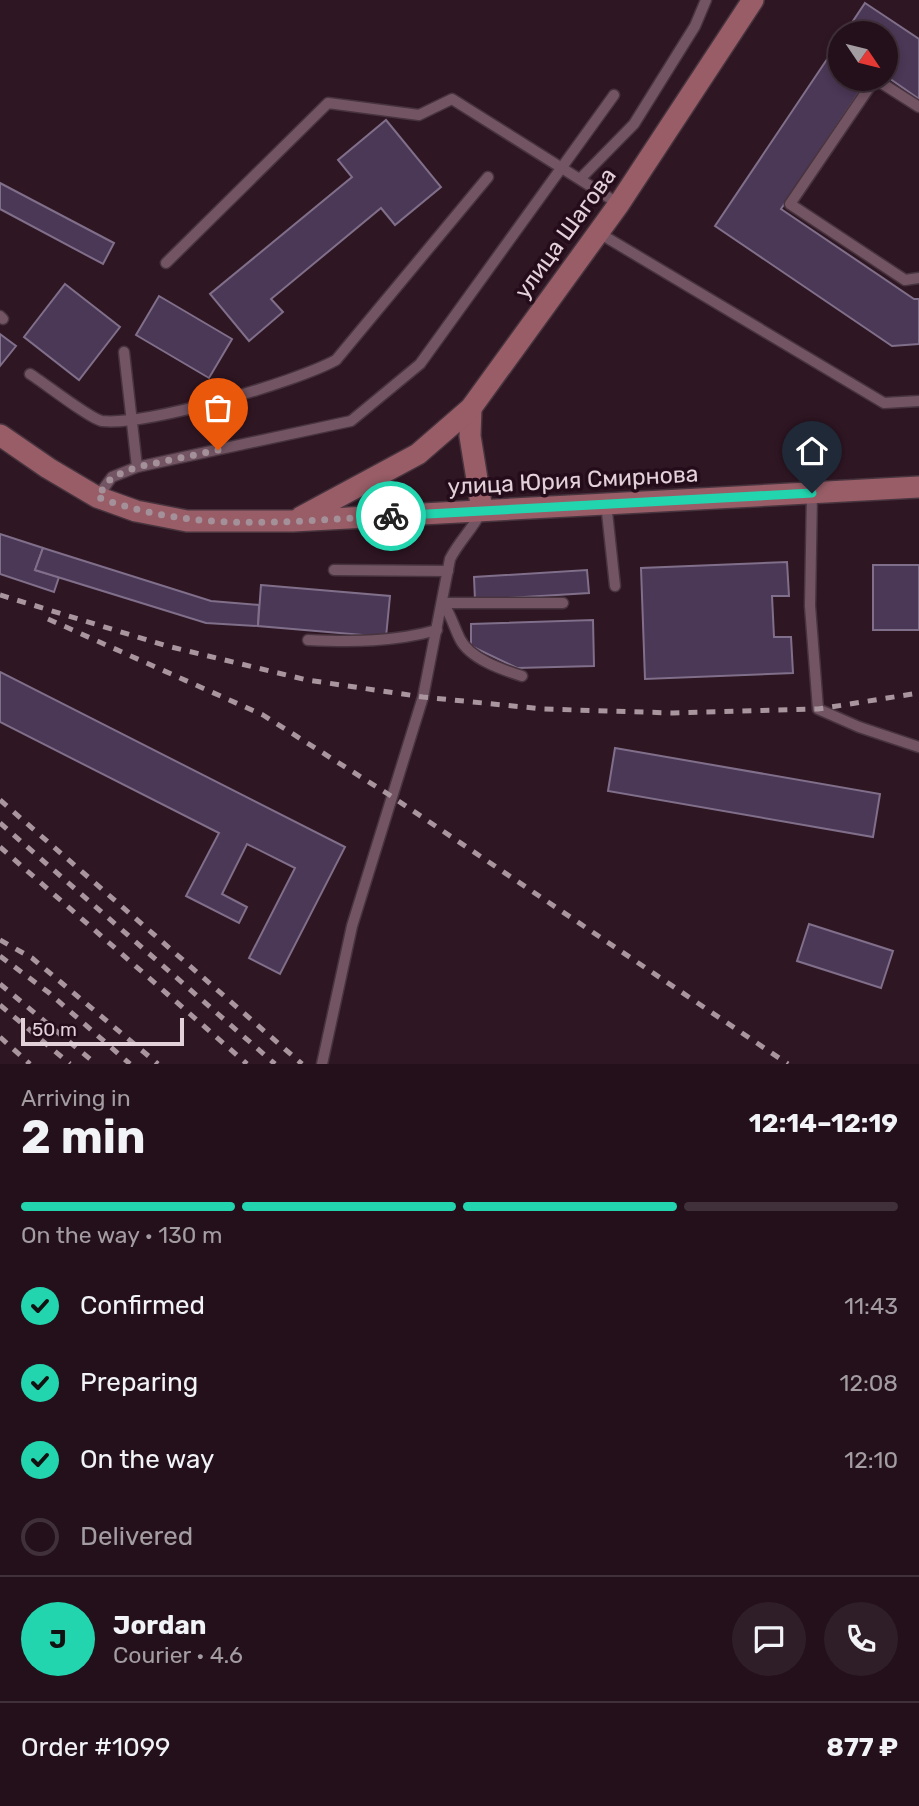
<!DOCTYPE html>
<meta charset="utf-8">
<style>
body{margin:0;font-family:Rubik,sans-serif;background:#2f1e27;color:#f1f3f6;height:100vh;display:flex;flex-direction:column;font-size:26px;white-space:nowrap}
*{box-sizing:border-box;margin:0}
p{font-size:23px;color:#a39da2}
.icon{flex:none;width:38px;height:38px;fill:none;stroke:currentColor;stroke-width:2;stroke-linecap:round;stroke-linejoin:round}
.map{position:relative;height:1064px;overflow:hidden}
.drawer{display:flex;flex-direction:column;background:#23101a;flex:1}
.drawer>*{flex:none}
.needle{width:46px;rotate:125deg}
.controls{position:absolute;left:828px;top:21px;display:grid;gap:14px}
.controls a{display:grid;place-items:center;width:70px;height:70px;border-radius:50%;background:#23101a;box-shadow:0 4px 10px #0003,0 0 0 2px #403039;font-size:35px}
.scale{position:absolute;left:21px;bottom:18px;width:163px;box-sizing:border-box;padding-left:7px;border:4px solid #e3d1d9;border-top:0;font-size:19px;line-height:24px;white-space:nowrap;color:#e3d1d9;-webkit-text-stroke:5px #250c1a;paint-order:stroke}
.pin{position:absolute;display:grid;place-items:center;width:60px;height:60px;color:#fff;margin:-72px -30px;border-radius:50% 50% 50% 0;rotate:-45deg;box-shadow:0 0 7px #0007}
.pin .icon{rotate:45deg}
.courier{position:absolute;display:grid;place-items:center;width:70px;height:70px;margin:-35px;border:5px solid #22d5af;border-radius:50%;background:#fff;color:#222;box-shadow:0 2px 9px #0007}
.overview em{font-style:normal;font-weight:700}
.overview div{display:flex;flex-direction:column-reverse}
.overview{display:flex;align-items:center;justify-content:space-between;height:119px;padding:0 21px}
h1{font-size:46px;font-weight:700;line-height:52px}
.bar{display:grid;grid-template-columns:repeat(4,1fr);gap:10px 7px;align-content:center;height:84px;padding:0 21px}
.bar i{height:9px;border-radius:5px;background:#403039}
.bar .active{background:#22d5af}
.bar p{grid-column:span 4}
.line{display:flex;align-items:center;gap:18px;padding:0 21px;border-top:2px solid #403039}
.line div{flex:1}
.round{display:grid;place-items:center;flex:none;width:74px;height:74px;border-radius:37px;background:#2f1e27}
ol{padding:0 21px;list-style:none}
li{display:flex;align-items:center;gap:21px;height:77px}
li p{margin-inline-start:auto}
li .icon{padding:7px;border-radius:50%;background:#22d5af;color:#111;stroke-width:4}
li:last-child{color:#a39da2}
li i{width:38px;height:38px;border:4px solid #403039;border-radius:50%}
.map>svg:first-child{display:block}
.building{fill:#4b3756;stroke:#806f8a;stroke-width:2}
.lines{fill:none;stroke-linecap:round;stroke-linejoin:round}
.lane-casing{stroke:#47343e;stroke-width:13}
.secondary-casing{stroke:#47343e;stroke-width:24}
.lane{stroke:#735463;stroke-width:10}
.secondary{stroke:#985d67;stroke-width:21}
.rail{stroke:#a9959e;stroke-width:5;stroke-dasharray:9 9;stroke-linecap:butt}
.done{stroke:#a49099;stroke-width:7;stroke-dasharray:0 12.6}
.route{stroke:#22d5af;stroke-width:9}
.labels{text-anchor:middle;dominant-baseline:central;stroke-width:7;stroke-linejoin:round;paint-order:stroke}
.street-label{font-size:23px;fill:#e3d1d9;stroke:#250c1a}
</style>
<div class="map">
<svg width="919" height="1064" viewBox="0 0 919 1064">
<rect width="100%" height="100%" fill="#2f1623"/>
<g class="building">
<polygon points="865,3 919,39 919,99 886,76 886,33 845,33"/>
<polygon points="840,40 840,79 868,79 781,209 914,299 919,299 919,344 892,346 715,226"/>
<polygon points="386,120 441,187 395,225 381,208 271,299 283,312 249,341 210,294 352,177 338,160"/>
<polygon points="0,183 114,243 103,264 0,209"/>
<polygon points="65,284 120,327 79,380 24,337"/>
<polygon points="159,296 232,339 209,378 136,335"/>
<polygon points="0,334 16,346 0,366"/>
<polygon points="0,534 43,548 35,570 59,577 54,592 0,574"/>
<polygon points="43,548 211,601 259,605 258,626 206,623 35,570"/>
<polygon points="787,562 789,596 772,596 774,637 791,637 793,673 645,679 641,568"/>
<rect x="873" y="565" width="46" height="65"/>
<polygon points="587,570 589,593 475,600 474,577"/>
<polygon points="261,585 390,596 386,637 258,626"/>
<polygon points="593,620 594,666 517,668 471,646 471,624"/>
<polygon points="0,672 345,847 280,974 249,958 295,868 247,844 222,894 247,907 239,923 186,896 219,833 0,722"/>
<polygon points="615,748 880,794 873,837 608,791"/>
<polygon points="809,924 893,951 881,988 797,961"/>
</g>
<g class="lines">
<g class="lane-casing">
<g id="lane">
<polyline points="919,107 875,79 790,204 905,280 919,278"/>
<polyline points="580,179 634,124 695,26 706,0"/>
<polyline points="599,233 884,403 919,401"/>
<polyline points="166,263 328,103 419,115 452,99 619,204"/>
<polyline points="0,316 3,319"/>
<polyline points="124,352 137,467"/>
<path d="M 30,374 C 43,382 90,419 102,421 C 146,426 296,382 336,360 L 488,177"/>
<polyline points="812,493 810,606 818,709 859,727 919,747"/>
<polyline points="98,496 112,477 137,467 351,421 420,364 614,95"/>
<polyline points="606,503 615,586"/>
<polyline points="334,570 448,571"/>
<polyline points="443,603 563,603"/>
<path d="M 443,603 C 451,615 454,627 460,639 C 470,659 503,670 522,676"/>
<path d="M 308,640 C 353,642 394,642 437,630"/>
<path d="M 322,1064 L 352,926 L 423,697 L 450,559 C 459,541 473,529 482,510"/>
</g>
</g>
<g class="secondary-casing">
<g id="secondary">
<polyline points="471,408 470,436 482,510"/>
<polyline points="0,435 48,468 97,497 136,511 187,521 293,521 919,487"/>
<polyline points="301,517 418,454 471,408 619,204 753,0"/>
</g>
</g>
<use href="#lane" class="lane"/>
<use href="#secondary" class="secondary"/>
<g class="rail">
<polyline points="0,595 167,646 307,680 423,697 543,709 673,713 818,709 919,693"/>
<polyline points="48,619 263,715 391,796 788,1064"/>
<polyline points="0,800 302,1064"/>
<polyline points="0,823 275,1064"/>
<polyline points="0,847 247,1064"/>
<polyline points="0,940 32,958 158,1064"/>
<polyline points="0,956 48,992 130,1064"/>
<polyline points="0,984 96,1064"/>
<polyline points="0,1005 70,1064"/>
<polyline points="0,1037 30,1064"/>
</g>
</g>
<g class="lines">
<path class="done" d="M 218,450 L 137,467 L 112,477 L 97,497 C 198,534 286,521 391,516"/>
<polyline class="route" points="391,516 812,493"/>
</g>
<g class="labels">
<g class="street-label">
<text transform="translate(565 233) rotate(-54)">улица Шагова</text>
<text transform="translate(573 480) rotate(-3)">улица Юрия Смирнова</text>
</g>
</g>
</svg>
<div class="controls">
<a><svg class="needle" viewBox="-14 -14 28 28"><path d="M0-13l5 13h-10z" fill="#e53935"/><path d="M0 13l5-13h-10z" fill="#a39da2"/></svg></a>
</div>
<div class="scale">50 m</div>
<div class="pin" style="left:218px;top:450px;background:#ea580c"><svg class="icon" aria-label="bag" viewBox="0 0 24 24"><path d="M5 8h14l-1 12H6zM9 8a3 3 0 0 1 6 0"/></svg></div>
<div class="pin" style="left:812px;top:493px;background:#1f2937"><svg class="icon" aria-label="home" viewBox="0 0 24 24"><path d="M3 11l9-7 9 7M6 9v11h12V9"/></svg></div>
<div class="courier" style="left:391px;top:516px"><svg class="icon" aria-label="bike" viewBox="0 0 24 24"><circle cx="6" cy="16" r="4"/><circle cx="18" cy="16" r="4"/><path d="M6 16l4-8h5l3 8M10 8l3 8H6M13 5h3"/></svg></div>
</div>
<section class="drawer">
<div class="overview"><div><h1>2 min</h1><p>Arriving in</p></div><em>12:14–12:19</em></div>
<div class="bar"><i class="active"></i><i class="active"></i><i class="active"></i><i></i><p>On the way · 130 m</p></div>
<ol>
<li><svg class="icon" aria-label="check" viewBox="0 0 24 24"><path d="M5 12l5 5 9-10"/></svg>Confirmed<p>11:43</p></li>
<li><svg class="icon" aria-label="check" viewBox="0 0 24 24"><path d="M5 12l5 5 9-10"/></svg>Preparing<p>12:08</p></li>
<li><svg class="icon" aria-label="check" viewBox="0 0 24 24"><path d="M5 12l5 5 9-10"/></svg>On the way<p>12:10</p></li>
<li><i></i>Delivered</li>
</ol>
<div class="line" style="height:126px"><b class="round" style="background:#22d5af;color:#111">J</b><div><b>Jordan</b><p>Courier · 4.6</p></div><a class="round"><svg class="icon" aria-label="chat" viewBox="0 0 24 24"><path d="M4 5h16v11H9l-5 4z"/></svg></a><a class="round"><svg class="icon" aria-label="phone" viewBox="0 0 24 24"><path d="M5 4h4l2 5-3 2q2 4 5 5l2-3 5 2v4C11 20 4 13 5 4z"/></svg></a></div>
<div class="line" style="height:91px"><div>Order #1099</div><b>877 ₽</b></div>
</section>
